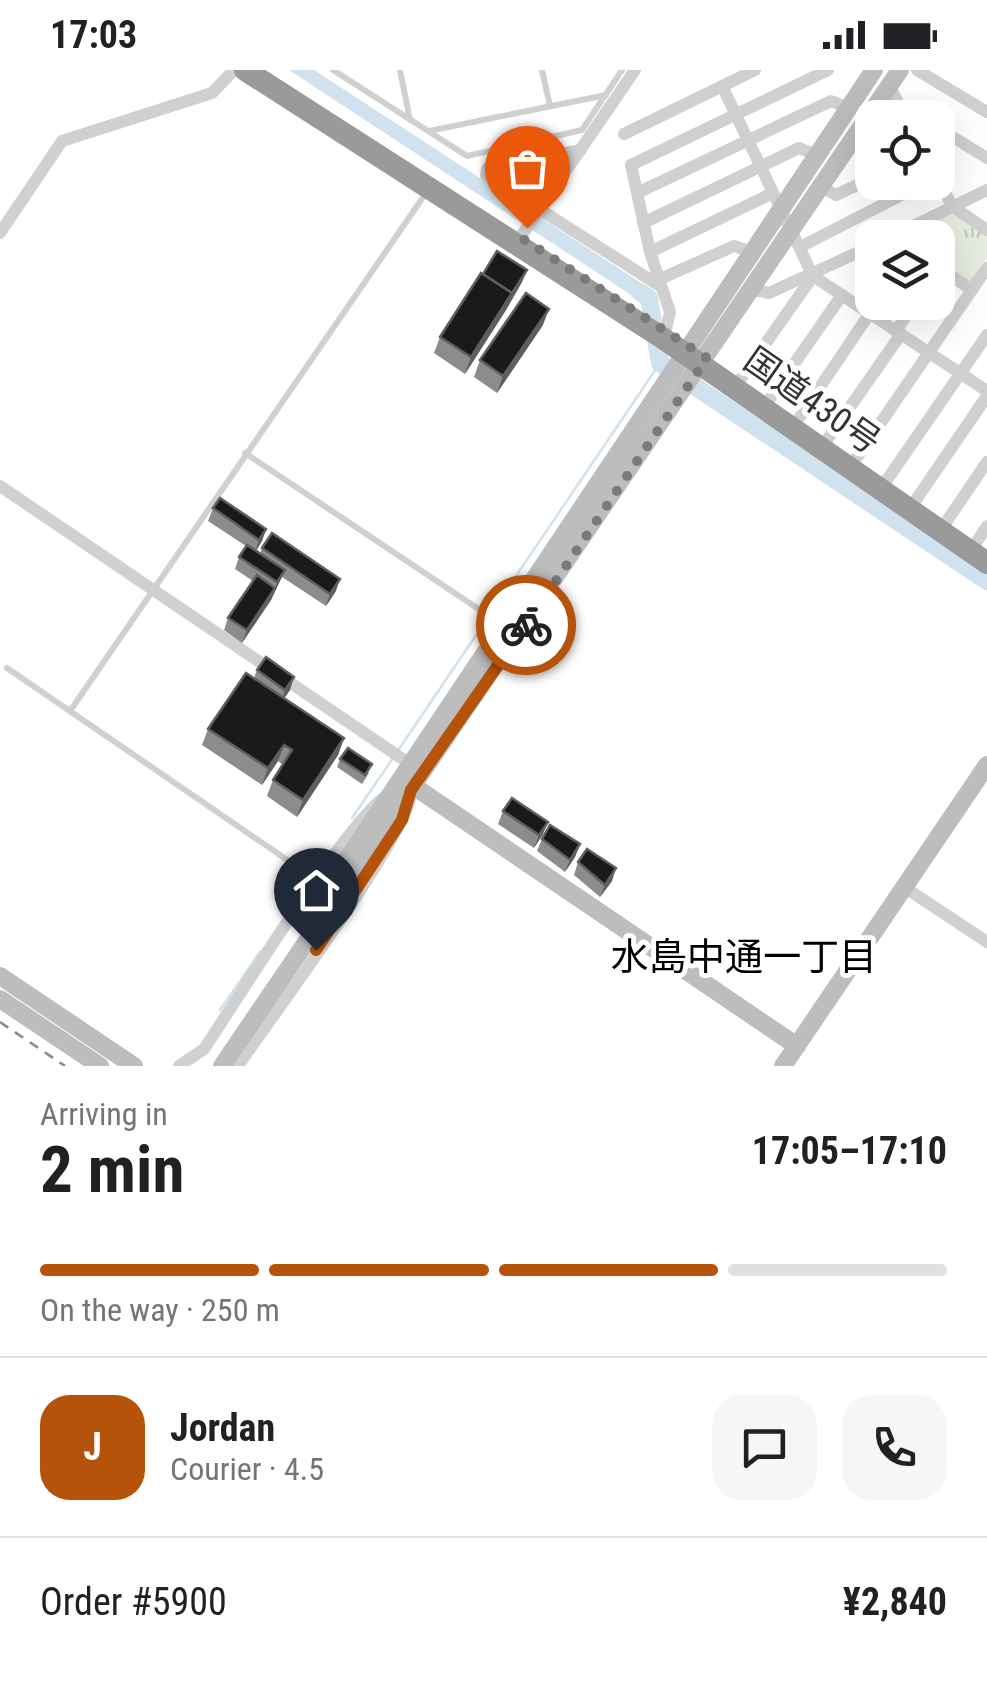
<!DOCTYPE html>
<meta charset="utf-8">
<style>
body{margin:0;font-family:"Roboto Condensed","Noto Sans JP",sans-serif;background:#f6f6f6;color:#202124;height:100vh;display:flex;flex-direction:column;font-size:38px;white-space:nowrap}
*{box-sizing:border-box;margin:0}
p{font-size:32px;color:#757577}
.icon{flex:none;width:55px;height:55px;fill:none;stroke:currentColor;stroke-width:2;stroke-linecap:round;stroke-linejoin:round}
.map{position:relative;height:996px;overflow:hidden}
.panel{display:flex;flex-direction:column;background:#fff;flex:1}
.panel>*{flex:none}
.controls{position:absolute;left:855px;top:30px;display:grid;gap:20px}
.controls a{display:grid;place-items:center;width:100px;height:100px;border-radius:20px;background:#fff;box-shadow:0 10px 40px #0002;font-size:50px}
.pin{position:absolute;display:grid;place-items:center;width:85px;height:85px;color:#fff;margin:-102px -42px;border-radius:50% 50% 50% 0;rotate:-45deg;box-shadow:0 0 10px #0007}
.pin .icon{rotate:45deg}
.courier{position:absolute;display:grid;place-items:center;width:100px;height:100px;margin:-50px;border:8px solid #b45309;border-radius:50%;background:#fff;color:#222;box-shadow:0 2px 12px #0007}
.headline em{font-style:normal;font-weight:700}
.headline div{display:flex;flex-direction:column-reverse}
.headline{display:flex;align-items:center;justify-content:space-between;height:170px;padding:0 40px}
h1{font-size:65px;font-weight:700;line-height:75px}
.bar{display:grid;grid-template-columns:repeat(4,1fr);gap:15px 10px;align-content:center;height:120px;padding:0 40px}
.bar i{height:12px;border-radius:8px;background:#e0e0e0}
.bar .selected{background:#b45309}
.bar p{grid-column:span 4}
.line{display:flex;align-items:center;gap:25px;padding:0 40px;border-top:2px solid #e0e0e0}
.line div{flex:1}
.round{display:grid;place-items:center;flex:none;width:105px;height:105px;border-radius:30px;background:#f6f6f6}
.status{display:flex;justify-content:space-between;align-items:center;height:70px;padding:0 50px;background:#fff;direction:ltr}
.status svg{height:28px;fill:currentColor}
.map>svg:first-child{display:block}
.park{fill:url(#park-tufts)}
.water{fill:#cfe2ee}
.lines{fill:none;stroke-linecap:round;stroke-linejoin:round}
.stream{stroke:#cfe2ee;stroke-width:2.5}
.river{stroke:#cfe2ee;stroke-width:18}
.lane{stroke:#d0d0d0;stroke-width:6}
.street{stroke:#d0d0d0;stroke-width:12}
.secondary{stroke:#bdbdbd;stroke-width:18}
.highway{stroke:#9a9a9a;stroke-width:22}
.rail{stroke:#888;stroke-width:2.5;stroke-dasharray:10 8;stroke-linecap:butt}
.wall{fill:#8c8c8c}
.shaded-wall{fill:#5f5f5f}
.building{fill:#1a1a1a;stroke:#5f5f5f;stroke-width:2.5}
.done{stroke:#7a7a7a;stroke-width:10;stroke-dasharray:0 18}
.route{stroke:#b45309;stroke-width:12}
.labels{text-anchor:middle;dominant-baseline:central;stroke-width:10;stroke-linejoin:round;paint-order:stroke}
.street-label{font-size:35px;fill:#333;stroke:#fff}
.neighbourhood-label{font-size:38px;fill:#000;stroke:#fff}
</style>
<div class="status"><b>17:03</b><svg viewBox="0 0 49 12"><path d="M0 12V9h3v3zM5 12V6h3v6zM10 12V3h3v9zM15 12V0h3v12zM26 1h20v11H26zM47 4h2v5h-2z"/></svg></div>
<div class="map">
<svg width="987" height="996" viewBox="0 0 987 996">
<defs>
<pattern id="park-tufts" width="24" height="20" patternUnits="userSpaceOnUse" patternTransform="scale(2.5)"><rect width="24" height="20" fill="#e6ecdf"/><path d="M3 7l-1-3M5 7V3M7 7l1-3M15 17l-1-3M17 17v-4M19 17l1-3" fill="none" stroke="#c6cbc0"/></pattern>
</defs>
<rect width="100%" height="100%" fill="#fff"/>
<g class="park">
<polygon points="569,88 542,127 529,128 497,106 499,101"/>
<polygon points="954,143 987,165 987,188 969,214 938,192 938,168 902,168"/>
</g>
<polygon class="water" points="289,0 314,0 652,220 657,242"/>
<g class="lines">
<g class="stream">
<polyline points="693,322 987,519"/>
<polyline points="397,682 656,299"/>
<polyline points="352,748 393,688"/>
<polyline points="220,940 260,882"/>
</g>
<polyline class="river" points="640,222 649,228 660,293 987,511"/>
<g class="lane">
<polyline points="333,0 467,86 582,60 622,0"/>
<polyline points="400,0 410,50"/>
<polyline points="542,0 550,36"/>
<polyline points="429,61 606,25"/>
<polyline points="245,383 501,554"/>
<polyline points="7,598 315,809"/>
<polyline points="70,641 426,123"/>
</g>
<g class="street">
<polyline points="917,0 987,42"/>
<polyline points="889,15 906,48"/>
<polyline points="722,16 813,206 987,321"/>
<polyline points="938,58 987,88"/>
<polyline points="624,64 755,0"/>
<polyline points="581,80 487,99 486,105 660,216"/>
<polyline points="938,108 952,136 987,160"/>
<polyline points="821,117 836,125 872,108"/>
<polyline points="637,123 831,31 849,38"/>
<polyline points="643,153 799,78 817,85"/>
<polyline points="0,163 62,71 212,23 234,0"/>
<polyline points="889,168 987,120"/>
<polyline points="515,175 635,0"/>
<polyline points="800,177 927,112"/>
<polyline points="650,182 773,123"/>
<polyline points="938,196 972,220"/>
<polyline points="658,210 734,176 752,182"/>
<polyline points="754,220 769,223 872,176"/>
<polyline points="666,259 670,242 650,182 631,95 828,0"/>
<polyline points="896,261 915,232"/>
<polyline points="733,320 813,206"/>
<polyline points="762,340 842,225"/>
<polyline points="791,360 870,243"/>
<polyline points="820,380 901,264"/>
<polyline points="849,399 987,198"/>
<polyline points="0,416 416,698"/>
<polyline points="880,420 987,265"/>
<polyline points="909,440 987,326"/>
<polyline points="940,461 987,392"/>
<polyline points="970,482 987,456"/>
<polyline points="904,817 987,872"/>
<path d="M 179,996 L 204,979 C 230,941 359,732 389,725"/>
<path d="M 238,996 C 270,949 408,765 411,723"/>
</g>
<g class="secondary">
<polyline points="406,711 797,976"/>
<polyline points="308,848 874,0"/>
<polyline points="0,906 134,996"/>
<polyline points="0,929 100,996"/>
<polyline points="222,996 900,0"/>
<polyline points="783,996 987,695"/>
</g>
<polyline class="highway" points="245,0 661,267 987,493"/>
<polyline class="rail" points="0,952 65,996"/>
</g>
<g class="wall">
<polygon points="527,200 522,212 506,240 465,304 434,283 440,267 483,204"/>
<polygon points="543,255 497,323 474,307 480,290"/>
<polygon points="213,438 266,459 262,471 256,481 260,484 262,478 336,521 326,536 282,507 271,530 242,573 224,560 228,548 253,511 235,499 239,487 246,476 208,451"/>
<polygon points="257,600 290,620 284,628 344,668 338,685 297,747 267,726 273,710 283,695 278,691 262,715 202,675 208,659 254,608"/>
<polygon points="340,689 369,703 362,714 337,697"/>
<polygon points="503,741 543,764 534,778 498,754"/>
<polygon points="542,769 580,774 575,787 565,802 537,781"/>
<polygon points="578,792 612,811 600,827 574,805"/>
</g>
<g class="shaded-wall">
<polygon points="527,200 522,212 506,240 465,304 471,287"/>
<polygon points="549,239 543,255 497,323 503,306"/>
<polygon points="266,459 262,471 255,482 259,470"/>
<polygon points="285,500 271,530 242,573 247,560 274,519"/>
<polygon points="340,509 336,521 326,536 330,524"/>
<polygon points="294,607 290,620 281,633 285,620"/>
<polygon points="344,668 338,685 297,747 303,730"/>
<polygon points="284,675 278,691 262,715 268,698"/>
<polygon points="548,752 543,764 534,778 539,765"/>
<polygon points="580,774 575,787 565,802 570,790"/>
<polygon points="616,798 612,811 600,827 605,815"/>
</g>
<g class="building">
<polygon points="497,181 527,200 512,223 483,204"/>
<polygon points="481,203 512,223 471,287 440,267"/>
<polygon points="526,223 549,239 503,306 480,290"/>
<polygon points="220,428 266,459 259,470 213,438"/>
<polygon points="272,463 340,509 330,524 262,478"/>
<polygon points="247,475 285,500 277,512 239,487"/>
<polygon points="257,505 275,518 247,560 228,548"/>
<polygon points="266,587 294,607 285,620 257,600"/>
<polygon points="246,603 344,668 303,730 273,710 292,680 284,675 268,698 208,659"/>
<polygon points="348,678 372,694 365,705 340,689"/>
<polygon points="512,728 548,752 539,765 503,741"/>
<polygon points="550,755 580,774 570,790 542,769"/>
<polygon points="587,779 616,798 605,815 578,792"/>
</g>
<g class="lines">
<polyline class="done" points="526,555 707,288 520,167 527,158"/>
<polyline class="route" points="316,880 402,750 411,720 526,555"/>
</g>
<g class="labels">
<g class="street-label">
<text transform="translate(812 331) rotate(35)">国道430号</text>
</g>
<g class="neighbourhood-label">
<text x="744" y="887">水島中通一丁目</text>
</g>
</g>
</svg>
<div class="controls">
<a><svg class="icon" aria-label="locate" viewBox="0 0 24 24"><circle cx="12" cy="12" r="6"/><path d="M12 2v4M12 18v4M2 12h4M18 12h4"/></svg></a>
<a><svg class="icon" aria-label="layers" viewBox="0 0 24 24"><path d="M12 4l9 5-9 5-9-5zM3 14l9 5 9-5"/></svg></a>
</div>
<div class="pin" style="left:527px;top:158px;background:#ea580c"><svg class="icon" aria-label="bag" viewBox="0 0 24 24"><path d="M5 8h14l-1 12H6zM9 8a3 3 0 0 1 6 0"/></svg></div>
<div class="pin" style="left:316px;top:880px;background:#1f2937"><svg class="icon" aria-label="home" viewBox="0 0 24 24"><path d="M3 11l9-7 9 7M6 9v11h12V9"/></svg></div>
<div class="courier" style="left:526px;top:555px"><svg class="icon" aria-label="bike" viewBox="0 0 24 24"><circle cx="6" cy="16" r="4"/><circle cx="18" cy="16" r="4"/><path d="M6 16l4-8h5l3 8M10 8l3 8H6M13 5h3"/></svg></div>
</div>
<section class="panel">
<div class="headline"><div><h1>2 min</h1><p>Arriving in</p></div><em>17:05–17:10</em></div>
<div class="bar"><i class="selected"></i><i class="selected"></i><i class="selected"></i><i></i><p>On the way · 250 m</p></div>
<div class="line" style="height:180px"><b class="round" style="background:#b45309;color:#fff">J</b><div><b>Jordan</b><p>Courier · 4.5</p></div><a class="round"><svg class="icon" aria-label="chat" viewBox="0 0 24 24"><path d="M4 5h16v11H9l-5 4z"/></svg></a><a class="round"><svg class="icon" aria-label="phone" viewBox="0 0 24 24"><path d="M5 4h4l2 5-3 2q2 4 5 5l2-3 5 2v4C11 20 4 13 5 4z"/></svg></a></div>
<div class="line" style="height:130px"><div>Order #5900</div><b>¥2,840</b></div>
</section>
